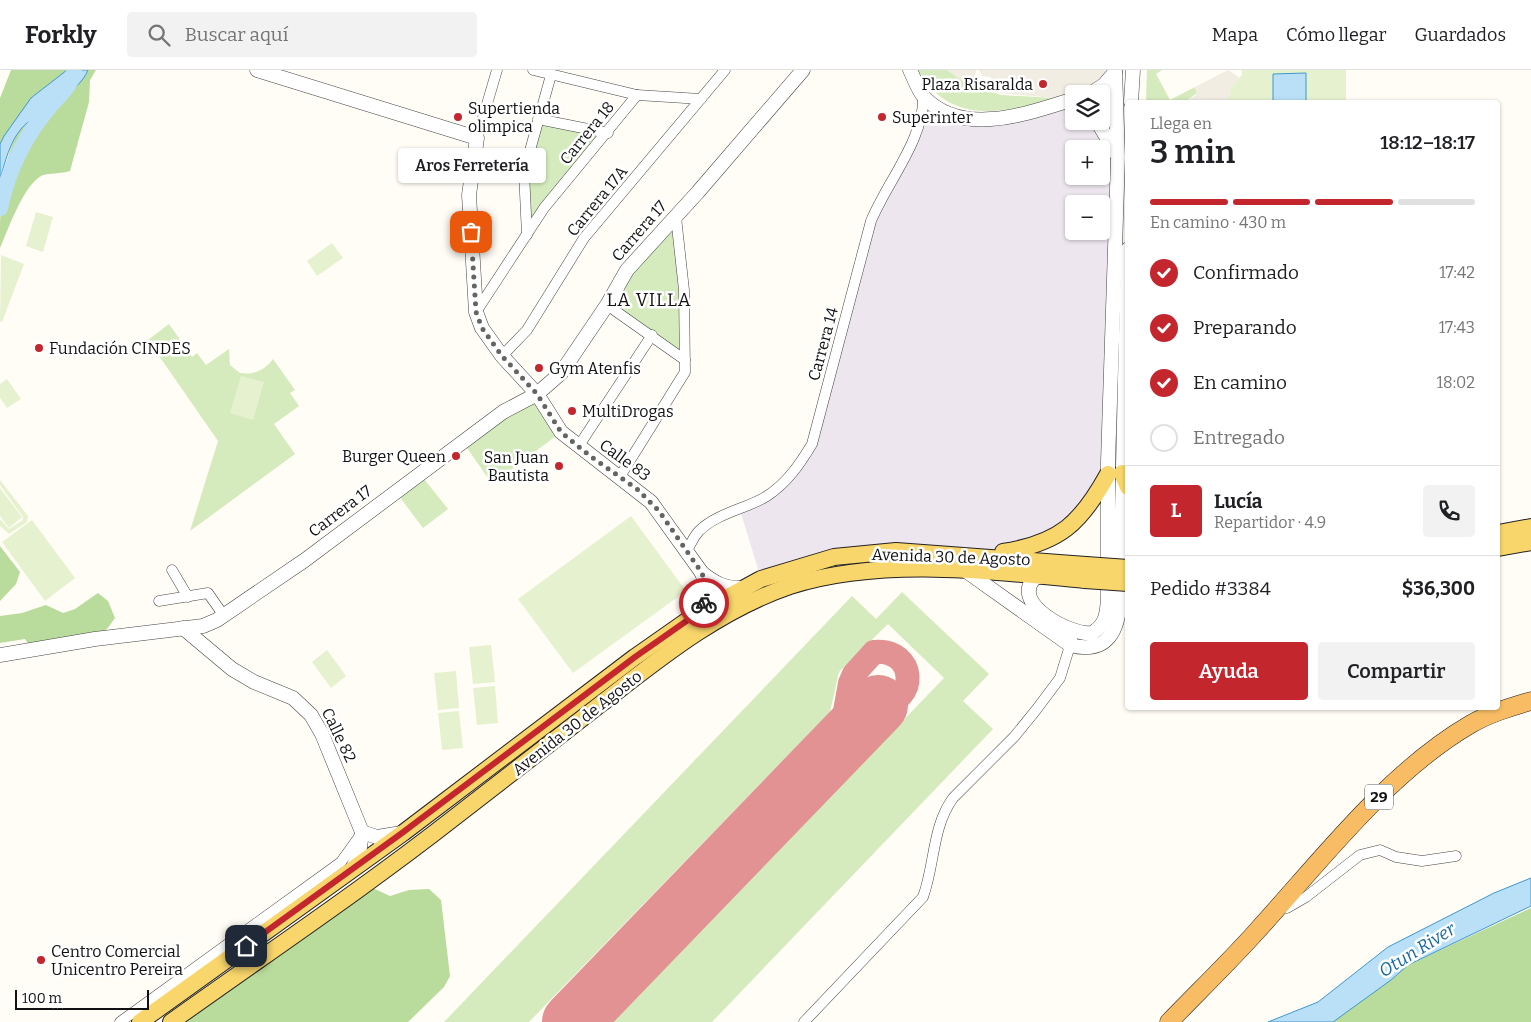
<!DOCTYPE html>
<html lang="es">
<head>
<meta charset="utf-8">
<style>
  :root { --surface:#fff; --page:#f2f2f2; --text:#202124; --muted:#757577; --line:#e0e0e0; --accent:#c4262e }
  body { margin:0; font-family:Bitter,serif; background:var(--page); color:var(--text); height:100vh; display:flex; flex-direction:column; font-size:19px; white-space:nowrap }
  * { box-sizing:border-box; margin:0 }
  p { font-size:16px; color:var(--muted) }
  .icon { flex:none; width:28px; height:28px; fill:none; stroke:currentColor; stroke-width:2; stroke-linecap:round; stroke-linejoin:round }
  .map { position:relative; flex:1; overflow:hidden }
  .sheet { position:absolute; left:1125px; top:30px; width:375px; height:610px; display:flex; flex-direction:column; background:var(--surface); border-radius:5px; box-shadow:0 1px 4px #0004 }
  .sheet>* { flex:none }
  .buttons { position:absolute; left:1065px; top:15px; display:grid; gap:10px }
  .buttons a { display:grid; place-items:center; width:45px; height:45px; border-radius:5px; background:var(--surface); box-shadow:0 1px 4px #0004; font-size:25px }
  .scale { position:absolute; left:15px; bottom:12px; width:134px; box-sizing:border-box; padding-left:5px; border:2px solid #111; border-top:0; font-size:14px; line-height:18px; white-space:nowrap; color:#111; -webkit-text-stroke:4px #fff; paint-order:stroke }
  .pin { position:absolute; display:grid; place-items:center; width:42px; height:42px; color:#fff; margin:-21px; border-radius:10px; box-shadow:0 2px 8px #0006 }
  .courier { position:absolute; display:grid; place-items:center; width:50px; height:50px; margin:-25px; border:4px solid #c4262e; border-radius:50%; background:#fff; color:#222; box-shadow:0 1px 6px #0007 }
  .bubble { position:absolute; height:35px; border-radius:5px; background:var(--surface); box-shadow:0 1px 4px #0004; font-size:16px; font-weight:600; line-height:35px; text-align:center }
  .head em { font-style:normal; font-weight:600 }
  .head div { display:flex; flex-direction:column-reverse }
  .head { display:flex; align-items:center; justify-content:space-between; height:85px; padding:0 25px }
  h1 { font-size:32px; font-weight:600; line-height:38px }
  .bar { display:grid; grid-template-columns:repeat(4,1fr); gap:8px 5px; align-content:center; height:60px; padding:0 25px }
  .bar i { height:6px; border-radius:4px; background:var(--line) }
  .bar .on { background:var(--accent) }
  .bar p { grid-column:span 4 }
  .line { display:flex; align-items:center; gap:12px; padding:0 25px; border-top:1px solid var(--line) }
  .line div { flex:1 }
  .round { display:grid; place-items:center; flex:none; width:52px; height:52px; border-radius:5px; background:var(--page) }
  ol { padding:0 25px; list-style:none }
  li { display:flex; align-items:center; gap:15px; height:55px }
  li p { margin-inline-start:auto }
  li .icon { padding:5px; border-radius:50%; background:var(--accent); color:#fff; stroke-width:4 }
  li:last-child { color:var(--muted) }
  li i { width:28px; height:28px; border:2px solid var(--line); border-radius:50% }
  .primary-button { display:flex; gap:10px; margin-top:auto; padding:10px 25px }
  .primary-button a { flex:1; height:58px; border-radius:5px; background:var(--accent); color:#fff; font-size:20px; font-weight:600; line-height:58px; text-align:center }
  .primary-button a+a { background:var(--page); color:var(--text) }
  header { display:flex; align-items:center; gap:30px; box-sizing:border-box; height:70px; padding:0 25px; background:var(--surface); border-bottom:1px solid var(--line) }
  header strong { font-size:24px }
  nav { display:flex; gap:28px; margin-inline-start:auto; font-size:18px }
  .search { width:350px; height:45px; background:var(--page); display:flex; align-items:center; gap:12px; box-sizing:border-box; padding:0 18px; border-radius:5px; color:var(--muted); font-size:19px }
  .map>svg:first-child { display:block }
  .industrial { fill:#eee6ef; fill-rule:evenodd }
  .green { fill:#d5ebbd }
  .forest { fill:#b9dc9c }
  .pitch { fill:#e6f2cf }
  .plaza { fill:#f1ede2 }
  .water { fill:#b9e0f7; stroke:#3f96cf }
  .lines { fill:none; stroke-linecap:round; stroke-linejoin:round }
  .river { stroke:#b9e0f7; stroke-width:16 }
  .taxiway { stroke:#e29292; stroke-width:24 }
  .runway { stroke:#e29292; stroke-width:60 }
  .minor-casing { stroke:#444; stroke-width:11 }
  .tertiary-casing { stroke:#444; stroke-width:15 }
  .primary-casing { stroke:#222; stroke-width:18 }
  .trunk-casing { stroke:#222; stroke-width:19 }
  .minor { stroke:#fff; stroke-width:10 }
  .tertiary { stroke:#fff; stroke-width:14 }
  .primary { stroke:#f9d66b; stroke-width:16 }
  .trunk { stroke:#f7bc64; stroke-width:18 }
  .primary-bridge-casing { stroke:#222; stroke-width:18; stroke-linecap:butt }
  .primary-bridge { stroke:#f9d66b; stroke-width:16 }
  .done { stroke:#646461; stroke-width:5; stroke-dasharray:0 9 }
  .route { stroke:#c4262e; stroke-width:6 }
  .poi-dot { fill:#c4262e; stroke:#fff; stroke-width:2 }
  .labels { text-anchor:middle; dominant-baseline:central; stroke-width:5; stroke-linejoin:round; paint-order:stroke }
  .shield { fill:#fff; stroke:#585858; stroke-width:1 }
  .shield-label { font-size:15px; font-weight:bold; fill:#111 }
  .poi-label { font-size:16px; fill:#111; stroke:#fff; text-anchor:start }
  .street-label { font-size:16px; fill:#111; stroke:#fff }
  .neighbourhood-label { font-size:18px; letter-spacing:1px; fill:#111; stroke:#fff }
  .water-label { font-size:18px; font-style:italic; fill:#1768a6; stroke:#fff }
</style>
</head>
<body>
<header>
<strong>Forkly</strong>
<div class="search"><svg class="icon" aria-label="search" viewBox="0 0 24 24"><circle cx="10" cy="10" r="6"/><path d="M15 15l6 6"/></svg>Buscar aquí</div>
<nav><a>Mapa</a><a>Cómo llegar</a><a>Guardados</a></nav>
</header>
<div class="map">
<svg width="1531" height="952" viewBox="0 0 1531 952">
  <rect width="100%" height="100%" fill="#fffdf5"/>
  <path class="industrial" d="M924,35l30,11 120,-8v13h23l21,36 -10,317 -26,43 -72,33 -114,1 -135,28 -21,-69 27,-14 45,-52 59,-223 37,-70zM1074,79h27v27h-27zM1074,134h27v27h-27z"/>
  <g class="green">
    <path d="M918,0h29l24,16 30,9 52,3c-50,16 -104,27 -135,-28z"/>
    <path d="M1147,0h15l-6,4 14,26 25,-13 2,6 -12,9 -39,-1z"/>
    <path d="M538,49l70,14 -81,102 -3,-50z"/>
    <path d="M676,147l9,143 -78,-55z"/>
    <path d="M169,254l23,33 5,-4 9,12 23,-16 1,16 10,8c13,2 24,-2 33,-14l22,31 -5,3 9,13 -25,18 21,30 -105,77 28,-90 -70,-101z"/>
    <path d="M537,324l19,42 -64,48 -29,-42z"/>
    <path d="M420,404l28,35 -25,19 -27,-36z"/>
    <path d="M902,522l87,82 -26,27 30,28 -281,293h-99l331,-344 -56,-54 -49,48 -9,40 -301,310h-85l408,-426 24,23z"/>
  </g>
  <g class="forest">
    <path d="M11,0h56l-36,28 -31,46v-46z"/>
    <path d="M88,0h8l-6,10 -1,22 -19,69c-9,3 -21,2 -27,4 -19,8 -35,55 -43,73 0,-38 0,-89 21,-120 9,-10 23,-18 33,-27 13,-10 27,-15 34,-31z"/>
    <path d="M0,476l20,26 -4,12 -16,17z"/>
    <path d="M98,523l10,8 7,17 -8,11 -12,10 -63,12 -7,-12 -25,4v-27l22,-3 24,-8 17,8 12,-4z"/>
    <path d="M364,814l26,12 19,-6 20,-1 12,11 9,76 -6,11 -36,35h-237z"/>
    <path d="M1531,838v114h-198l75,-57z"/>
  </g>
  <g class="pitch">
    <path d="M1242,0h104v32h-119l4,-14 11,-13z"/>
    <path d="M36,142l17,5 -10,35 -17,-6z"/>
    <path d="M332,173l11,15 -26,18 -10,-15z"/>
    <path d="M1,185l23,9 -22,58 -2,-1z"/>
    <path d="M241,306l23,6 -11,38 -23,-7z"/>
    <path d="M7,309l14,20 -14,9 -7,-10v-14z"/>
    <path d="M0,410l28,36 -1,6 -18,12 -9,-8v-7l9,10 14,-9v-3l-23,-32z"/>
    <path d="M0,418l22,29 -13,11 -9,-12z"/>
    <path d="M631,446l55,75 -113,82 -55,-74z"/>
    <path d="M32,450l43,58 -30,23 -43,-59z"/>
    <path d="M491,575l4,37 -22,2 -4,-37z"/>
    <path d="M327,580l19,26 -15,12 -19,-26z"/>
    <path d="M456,601l3,37 -21,2 -4,-37z"/>
    <path d="M495,616l3,37 -21,2 -4,-37z"/>
    <path d="M459,641l4,37 -21,2 -4,-37z"/>
  </g>
  <g class="plaza">
    <path d="M947,0h29l-2,7 6,8 9,2 2,-10 -9,-1 -3,-6h126l1,6 -16,11 -37,11 -63,-6 -19,-6z"/>
    <path d="M1228,0l12,8 -9,10 -4,14h-42l10,-6 2,-3 -2,-6z"/>
  </g>
  <g class="water">
    <path d="M67,0h21c-10,25 -49,38 -67,59 -11,13 -16,33 -21,50v-35l4,-8 27,-38z"/>
    <path d="M1306,3v29h-33v-28z"/>
    <path d="M1531,808v28l-123,59 -17,15 -58,42h-65l50,-20 70,-55 106,-54z"/>
  </g>
  <g class="lines">
    <path class="river" d="M0,138c8,-38 26,-74 51,-103 8,-9 23,-23 23,-35"/>
    <path class="taxiway" d="M839,675l11,-62 4,-9 20,-22c42,-4 46,51 4,53"/>
    <path class="runway" d="M572,952l306,-317"/>
    <g class="minor-casing">
      <g id="minor">
        <path d="M533,0l104,25 64,4"/>
        <path d="M538,49l70,14"/>
        <path d="M477,68l20,-68"/>
        <path d="M527,165l-3,-63 27,-97"/>
        <path d="M607,235l78,55"/>
        <path d="M476,242l68,-104 93,-113"/>
        <path d="M502,286l25,-26 57,-92 141,-168"/>
        <path d="M578,377l74,-112"/>
        <path d="M619,408l66,-106 -1,-82 -8,-73"/>
        <path d="M687,480c4,-6 7,-14 12,-19 18,-18 47,-22 68,-35 20,-13 33,-32 45,-52l59,-223c16,-39 54,-83 52,-125"/>
        <path d="M172,500l16,27"/>
        <path d="M159,531l49,-8 16,23"/>
        <path d="M1287,838l19,-11 54,-42 20,-5 16,7 26,4 34,-5"/>
        <path d="M120,952l221,-160 18,-25"/>
        <path d="M804,952l119,-125c12,-33 9,-70 30,-99l61,-61 22,-27 24,-32 12,-39"/>
      </g>
    </g>
    <g class="tertiary-casing">
      <g id="tertiary">
        <path d="M257,0l220,68 -8,57 7,117 6,16 20,28 35,38 24,38 90,70 51,71c14,11 22,15 40,15"/>
        <path d="M910,0c4,8 8,20 14,27 38,41 105,16 150,2"/>
        <path d="M1090,24l14,-9 11,-13"/>
        <path d="M1131,32l2,-32"/>
        <path d="M1097,51l20,34"/>
        <path d="M966,501l104,74c38,10 49,-15 50,-48l8,-348"/>
        <path d="M1042,506l-7,2c-26,25 36,58 57,55 14,-8 15,-19 16,-35v-136l10,-305 -3,-87"/>
        <path d="M695,545c12,-16 14,-23 7,-42"/>
        <path d="M183,558l49,41 22,13 39,16 18,17 11,19 40,98 -3,23 -7,14"/>
        <path d="M0,585l95,-16 108,-13 14,-6 88,-60 198,-148 34,-18 24,-21 46,-68 20,-35 71,-78 105,-122"/>
        <path d="M362,762l15,5 25,-4"/>
      </g>
    </g>
    <g class="primary-casing">
      <g id="primary">
        <path d="M1122,403l6,14"/>
        <path d="M1498,463l33,-6"/>
        <path d="M1498,478l33,-6"/>
        <path d="M1003,482c57,-9 78,-29 105,-78"/>
        <path d="M140,952l263,-189 232,-176 60,-42 66,-36 73,-22 62,-6 190,14"/>
        <path d="M171,952c95,-68 192,-133 284,-205 49,-38 98,-76 147,-114 58,-45 117,-93 188,-117 91,-29 201,-15 295,-6"/>
      </g>
    </g>
    <g class="trunk-casing">
      <path id="trunk" d="M1169,952c29,-30 59,-59 87,-90 64,-70 132,-160 215,-208 19,-11 40,-17 60,-23"/>
    </g>
    <use href="#minor" class="minor"/>
    <use href="#tertiary" class="tertiary"/>
    <use href="#primary" class="primary"/>
    <use href="#trunk" class="trunk"/>
    <g class="primary-bridge-casing">
      <g id="primary-bridge">
        <path d="M1086,495l42,3"/>
        <path d="M1085,510l43,3"/>
      </g>
    </g>
    <use href="#primary-bridge" class="primary-bridge"/>
  </g>
  <g class="lines">
    <path class="done" d="M471,162l5,80 6,16 20,28 35,38 24,38 29,24 47,33 22,22 43,62 5,17 -3,13"/>
    <path class="route" d="M246,876l156,-113 233,-176 60,-42 9,-12"/>
  </g>
  <g class="poi-dot">
    <circle cx="1043" cy="14" r="5"/>
    <circle cx="458" cy="47" r="5"/>
    <circle cx="882" cy="47" r="5"/>
    <circle cx="39" cy="278" r="5"/>
    <circle cx="539" cy="298" r="5"/>
    <circle cx="572" cy="341" r="5"/>
    <circle cx="456" cy="386" r="5"/>
    <circle cx="559" cy="396" r="5"/>
    <circle cx="41" cy="890" r="5"/>
  </g>
  <g class="labels">
    <rect class="shield" x="1365" y="714.5" width="28" height="25" rx="4"/>
    <g class="shield-label">
      <text x="1379" y="727">29</text>
    </g>
    <g class="poi-label">
      <text x="1033" y="14" text-anchor="end">Plaza Risaralda</text>
      <text x="468" y="38">Supertienda<tspan x="468" dy="18">olimpica</tspan></text>
      <text x="892" y="47">Superinter</text>
      <text x="49" y="278">Fundación CINDES</text>
      <text x="549" y="298">Gym Atenfis</text>
      <text x="582" y="341">MultiDrogas</text>
      <text x="446" y="386" text-anchor="end">Burger Queen</text>
      <text x="549" y="387" text-anchor="end">San Juan<tspan x="549" dy="18">Bautista</tspan></text>
      <text x="51" y="881">Centro Comercial<tspan x="51" dy="18">Unicentro Pereira</tspan></text>
    </g>
    <g class="street-label">
      <text transform="translate(587 63) rotate(-51)">Carrera 18</text>
      <text transform="translate(597 131) rotate(-51)">Carrera 17A</text>
      <text transform="translate(639 161) rotate(-49)">Carrera 17</text>
      <text transform="translate(823 274) rotate(-75)">Carrera 14</text>
      <text transform="translate(625 390) rotate(36)">Calle 83</text>
      <text transform="translate(340 441) rotate(-37)">Carrera 17</text>
      <text transform="translate(951 487) rotate(2)">Avenida 30 de Agosto</text>
      <text transform="translate(577 653) rotate(-38)">Avenida 30 de Agosto</text>
      <text transform="translate(339 665) rotate(64)">Calle 82</text>
    </g>
    <g class="neighbourhood-label">
      <text x="649" y="230">LA VILLA</text>
    </g>
    <g class="water-label">
      <text transform="translate(1417 880) rotate(-32)">Otun River</text>
    </g>
  </g>
</svg>
<div class="buttons">
<a><svg class="icon" aria-label="layers" viewBox="0 0 24 24"><path d="M12 4l9 5-9 5-9-5zM3 14l9 5 9-5"/></svg></a>
<a>+</a>
<a>−</a>
</div>
<div class="scale">100 m</div>
<div class="pin" style="left:471px;top:162px;background:#ea580c"><svg class="icon" aria-label="bag" viewBox="0 0 24 24"><path d="M5 8h14l-1 12H6zM9 8a3 3 0 0 1 6 0"/></svg></div>
<div class="pin" style="left:246px;top:876px;background:#1f2937"><svg class="icon" aria-label="home" viewBox="0 0 24 24"><path d="M3 11l9-7 9 7M6 9v11h12V9"/></svg></div>
<div class="courier" style="left:704px;top:533px"><svg class="icon" aria-label="bike" viewBox="0 0 24 24"><circle cx="6" cy="16" r="4"/><circle cx="18" cy="16" r="4"/><path d="M6 16l4-8h5l3 8M10 8l3 8H6M13 5h3"/></svg></div>
<div class="bubble" style="left:398px;top:78px;width:148px">Aros Ferretería</div>
<section class="sheet">
<div class="head"><div><h1>3 min</h1><p>Llega en</p></div><em>18:12–18:17</em></div>
<div class="bar"><i class="on"></i><i class="on"></i><i class="on"></i><i></i><p>En camino · 430 m</p></div>
<ol>
<li><svg class="icon" aria-label="check" viewBox="0 0 24 24"><path d="M5 12l5 5 9-10"/></svg>Confirmado<p>17:42</p></li>
<li><svg class="icon" aria-label="check" viewBox="0 0 24 24"><path d="M5 12l5 5 9-10"/></svg>Preparando<p>17:43</p></li>
<li><svg class="icon" aria-label="check" viewBox="0 0 24 24"><path d="M5 12l5 5 9-10"/></svg>En camino<p>18:02</p></li>
<li><i></i>Entregado</li>
</ol>
<div class="line" style="height:90px"><b class="round" style="background:var(--accent);color:#fff">L</b><div><b>Lucía</b><p>Repartidor · 4.9</p></div><a class="round"><svg class="icon" aria-label="phone" viewBox="0 0 24 24"><path d="M5 4h4l2 5-3 2q2 4 5 5l2-3 5 2v4C11 20 4 13 5 4z"/></svg></a></div>
<div class="line" style="height:65px"><div>Pedido #3384</div><b>$36,300</b></div>
<div class="primary-button"><a>Ayuda</a><a>Compartir</a></div>
</section>
</div>
</body>
</html>
